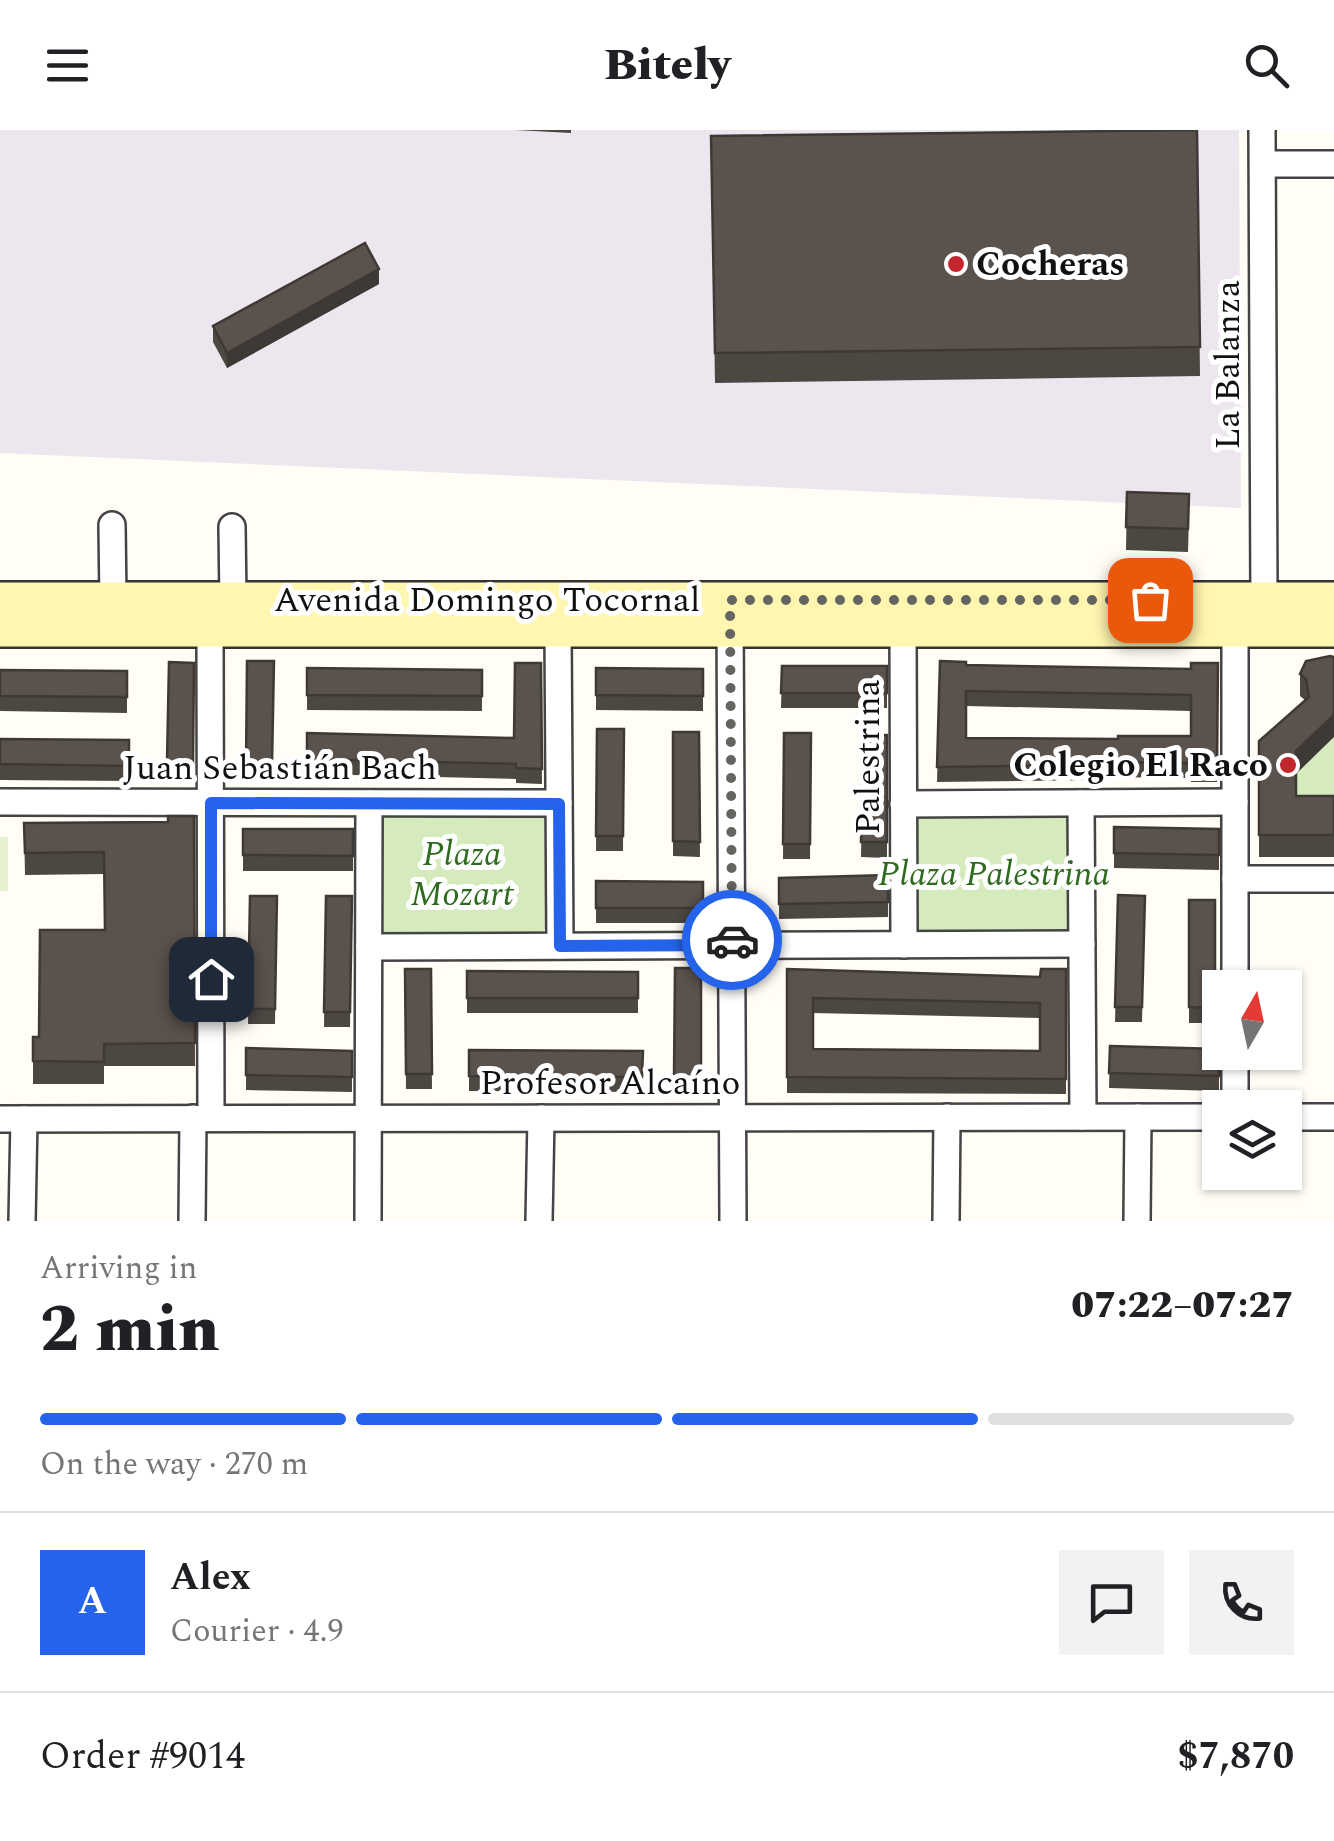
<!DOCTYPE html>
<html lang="en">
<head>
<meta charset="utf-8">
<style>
  :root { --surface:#fff; --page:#f2f2f2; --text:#202124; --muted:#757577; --line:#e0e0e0; --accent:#2563eb }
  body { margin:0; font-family:Spectral,serif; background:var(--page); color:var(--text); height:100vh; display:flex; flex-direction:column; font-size:38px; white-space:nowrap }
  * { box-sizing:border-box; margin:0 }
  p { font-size:32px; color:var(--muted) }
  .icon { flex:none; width:55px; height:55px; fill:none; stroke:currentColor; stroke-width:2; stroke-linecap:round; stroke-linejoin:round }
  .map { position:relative; height:1091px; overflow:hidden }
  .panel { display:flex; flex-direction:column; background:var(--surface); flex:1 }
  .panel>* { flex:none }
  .needle { width:65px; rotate:9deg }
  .buttons { position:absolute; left:1202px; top:840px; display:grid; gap:20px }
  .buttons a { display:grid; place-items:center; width:100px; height:100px; border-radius:0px; background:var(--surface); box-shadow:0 2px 8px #0004; font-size:50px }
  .pin { position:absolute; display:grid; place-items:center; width:85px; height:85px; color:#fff; margin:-42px; border-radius:20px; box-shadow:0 5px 15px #0006 }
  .courier { position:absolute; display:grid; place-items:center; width:100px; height:100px; margin:-50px; border:8px solid #2563eb; border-radius:50%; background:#fff; color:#222; box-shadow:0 2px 12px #0007 }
  .headline em { font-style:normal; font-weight:800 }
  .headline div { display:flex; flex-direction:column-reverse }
  .headline { display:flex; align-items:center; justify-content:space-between; height:170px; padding:0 40px }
  h1 { font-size:65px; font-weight:800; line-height:75px }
  .bar { display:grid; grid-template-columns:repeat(4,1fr); gap:15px 10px; align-content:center; height:120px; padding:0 40px }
  .bar i { height:12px; border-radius:8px; background:var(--line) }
  .bar .active { background:var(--accent) }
  .bar p { grid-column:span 4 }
  .line { display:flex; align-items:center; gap:25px; padding:0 40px; border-top:2px solid var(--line) }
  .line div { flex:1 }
  .round { display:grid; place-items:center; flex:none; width:105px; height:105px; border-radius:0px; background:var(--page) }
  header { display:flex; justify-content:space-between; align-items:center; height:130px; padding:0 40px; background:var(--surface); font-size:45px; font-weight:800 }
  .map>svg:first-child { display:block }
  .industrial { fill:#eee6ef }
  .green { fill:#d5ebbd }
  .pitch { fill:#e6f2cf }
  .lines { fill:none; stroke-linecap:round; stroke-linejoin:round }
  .minor-casing { stroke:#444; stroke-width:30 }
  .secondary-casing { stroke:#333; stroke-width:40 }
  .minor { stroke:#fff; stroke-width:25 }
  .secondary { stroke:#fff6b0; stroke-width:35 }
  .wall { fill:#4d4742; fill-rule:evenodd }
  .shaded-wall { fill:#3f3936 }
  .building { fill:#5a524d; stroke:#3f3936; stroke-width:2.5; fill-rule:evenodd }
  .done { stroke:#646461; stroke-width:10; stroke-dasharray:0 18 }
  .route { stroke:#2563eb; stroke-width:12 }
  .poi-dot { fill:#c4262e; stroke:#fff; stroke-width:4 }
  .labels { text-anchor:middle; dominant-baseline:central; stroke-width:10; stroke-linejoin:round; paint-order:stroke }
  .poi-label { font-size:35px; font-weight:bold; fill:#111; stroke:#fff; text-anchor:start }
  .street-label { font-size:35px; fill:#111; stroke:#fff }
  .park-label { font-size:35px; font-style:italic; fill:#2f6b1f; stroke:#fff }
</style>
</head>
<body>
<header><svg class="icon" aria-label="menu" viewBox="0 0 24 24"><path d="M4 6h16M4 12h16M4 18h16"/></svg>Bitely<svg class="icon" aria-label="search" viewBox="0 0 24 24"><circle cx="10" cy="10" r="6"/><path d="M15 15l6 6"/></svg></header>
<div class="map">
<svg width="1334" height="1091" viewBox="0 0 1334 1091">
  <rect width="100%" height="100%" fill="#fffdf5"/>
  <path class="industrial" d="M0,0h1239l2,378 -1241,-55z"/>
  <g class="green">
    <path d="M1334,607v81h-38v-44z"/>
    <path d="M1069,680l7,122 -157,7 -7,-10v-116z"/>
    <path d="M385,682l153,1 11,5 -2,106 -6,12h-155l-10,-8 -1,-107z"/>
  </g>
  <rect class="pitch" x="0" y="707" width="8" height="54"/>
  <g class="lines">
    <g class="minor-casing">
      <g id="minor">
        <path d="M1262,0l2,470"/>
        <path d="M1263,34h71"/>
        <path d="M112,395l1,75"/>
        <path d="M232,397l1,73"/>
        <path d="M730,486l3,605"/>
        <path d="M210,499l1,489"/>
        <path d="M558,499l2,317"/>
        <path d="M903,499l1,316"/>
        <path d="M1235,499v359"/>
        <path d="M0,672l559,1"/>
        <path d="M1081,673l2,314"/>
        <path d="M903,674l332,-2"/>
        <path d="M1235,749h99"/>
        <path d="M369,817l713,-3"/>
        <path d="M1235,922v56"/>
        <path d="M1285,987h49"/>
        <path d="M0,989l1220,-2"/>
        <path d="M22,1091l2,-102"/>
        <path d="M192,1091l1,-103"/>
        <path d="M368,1091l1,-418"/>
        <path d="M539,1091l2,-103"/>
        <path d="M946,1091l1,-104"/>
        <path d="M1137,1091l1,-104"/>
      </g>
    </g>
    <g class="secondary-casing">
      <g id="secondary">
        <path d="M0,470h1334"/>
        <path d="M0,499h1334"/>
      </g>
    </g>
    <use href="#minor" class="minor"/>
    <use href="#secondary" class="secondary"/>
  </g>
  <g class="wall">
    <path d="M515,0h56v3z"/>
    <path d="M1197,0l3,246 -485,7 -4,-247z"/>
    <path d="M379,154l-152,84 -14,-26v-16z"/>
    <path d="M1127,362l62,24 -1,36 -62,-2z"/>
    <path d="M1334,527l-38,117v22h38v61h-75v-116l46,-41 -5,-4v-22z"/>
    <path d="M247,531h27l-2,119 -26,-1z"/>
    <path d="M940,531l26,4 225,4 27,-6 -1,119h-26v-4l-89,-1v3l-165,2zM966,576l225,5v25l-73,3 -152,-1z"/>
    <path d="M169,532l25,1 -1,115h-26z"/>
    <path d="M541,533l1,121 -26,-1v-4l-209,-5v-41l207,5z"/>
    <path d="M782,536h105v42h-106z"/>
    <path d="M307,538l175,2v41l-175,-1z"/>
    <path d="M596,538l107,1v42l-107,-1z"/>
    <path d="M0,540l127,1v42l-127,-2z"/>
    <path d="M597,599h27l-1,122h-27z"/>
    <path d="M673,602h26l1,125 -27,-1z"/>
    <path d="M784,603h27l-1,126h-27z"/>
    <path d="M863,605h24v123l-26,-1z"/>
    <path d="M0,609l129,1v41l-129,-1z"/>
    <path d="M194,686l1,250h-91v18h-71v-47h6l66,-107 -1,-56 -79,1 -1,-52 144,-1z"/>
    <path d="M1114,697l105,2v41l-105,-2z"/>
    <rect x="243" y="699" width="110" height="42"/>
    <path d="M888,745v42l-109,2v-41z"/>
    <path d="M596,751l107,1v41h-107z"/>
    <path d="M1118,765l27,1 -3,126h-27z"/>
    <path d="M250,766h27l-2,128h-27z"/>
    <path d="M326,766h26l-2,131h-26z"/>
    <rect x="1189" y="770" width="26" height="123"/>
    <path d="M675,838h26v125l-27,-1z"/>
    <path d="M405,839h26l1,120h-26z"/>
    <path d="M787,839l253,8 26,-8v125l-279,-1zM813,883l227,5v33l-227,-2z"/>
    <path d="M467,841l171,1v41h-171z"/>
    <path d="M1110,916l109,3v42l-110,-3z"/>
    <path d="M246,918l106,3v41l-106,-2z"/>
    <path d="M469,920l174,1 -1,41 -173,-1z"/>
  </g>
  <g class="shaded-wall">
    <path d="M379,139v15l-152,84v-15z"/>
    <path d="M1334,585v22l-38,37v-23z"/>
  </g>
  <g class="building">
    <path d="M1197,0l3,217 -485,6 -4,-217z"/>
    <path d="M365,113l14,26 -152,84 -14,-27z"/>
    <path d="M1127,362l62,2 -1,35 -62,-2z"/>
    <path d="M1330,526l4,1v58l-38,36v45h38v39h-75v-94l50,-44 -3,-18 -6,-5 6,-13z"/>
    <path d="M247,531h27l-2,104 -26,-1z"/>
    <path d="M940,531l26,1v3l225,4v-6h27l-1,104 -26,-1v-3l-89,-1v3l-165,2zM966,561l225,4v41h-73v3l-152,-1z"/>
    <path d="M169,532l25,1 -1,100 -26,-1z"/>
    <path d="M515,533h26l1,106 -26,-1v-4l-209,-5v-26l207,5z"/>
    <path d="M782,536h105v27h-106z"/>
    <path d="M307,538l175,2v26l-175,-1z"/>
    <path d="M596,538l107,1v27l-107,-1z"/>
    <path d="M0,540l127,1v26l-127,-1z"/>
    <path d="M597,599h27l-1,107h-27z"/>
    <path d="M673,602h26l1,110 -27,-1z"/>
    <path d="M784,603h27l-1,111h-27z"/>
    <path d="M863,605h24v107h-26z"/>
    <path d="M0,609l129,1v26l-129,-2z"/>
    <path d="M168,686h26l1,227 -91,1v18l-71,-1v-24h6l1,-107h65l-1,-78 -79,1 -1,-30 144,-1z"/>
    <path d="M1114,697l105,2v26l-105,-2z"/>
    <path d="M243,699h110v27l-110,-1z"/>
    <path d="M888,745v27l-109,2v-26z"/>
    <path d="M596,751l107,1v26h-107z"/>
    <path d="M1118,765l27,1 -3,111h-27z"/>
    <path d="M250,766h27l-2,113h-27z"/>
    <path d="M326,766h26l-2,116h-26z"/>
    <path d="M1189,770h26v108l-26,-1z"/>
    <path d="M675,838h26v110l-27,-1z"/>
    <path d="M405,839h26l1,105h-26z"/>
    <path d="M787,839l253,8 1,-8h25v110l-279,-2zM813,868l227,5v48l-227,-2z"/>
    <path d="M467,841l171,1v26h-171z"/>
    <path d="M1110,916l109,3v27l-110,-3z"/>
    <path d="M246,918l106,3v26l-106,-2z"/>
    <path d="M469,920l174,1 -1,26 -173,-1z"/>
  </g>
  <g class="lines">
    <path class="done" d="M732,810l-2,-340h420"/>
    <path class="route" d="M211,849v-176l348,1 1,142 172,-1v-5"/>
  </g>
  <g class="poi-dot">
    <circle cx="956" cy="134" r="10"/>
    <circle cx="1288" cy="635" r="10"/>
  </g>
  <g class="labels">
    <g class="poi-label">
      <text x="976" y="134">Cocheras</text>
      <text x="1268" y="635" text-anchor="end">Colegio El Raco</text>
    </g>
    <g class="street-label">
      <text transform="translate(1228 235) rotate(-90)">La Balanza</text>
      <text x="487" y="470">Avenida Domingo Tocornal</text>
      <text transform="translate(868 627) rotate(-90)">Palestrina</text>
      <text x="280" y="638">Juan Sebastián Bach</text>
      <text x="610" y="953">Profesor Alcaíno</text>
    </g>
    <g class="park-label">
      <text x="462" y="724">Plaza<tspan x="462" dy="40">Mozart</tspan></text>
      <text x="994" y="744">Plaza Palestrina</text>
    </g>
  </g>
</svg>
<div class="buttons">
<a><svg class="needle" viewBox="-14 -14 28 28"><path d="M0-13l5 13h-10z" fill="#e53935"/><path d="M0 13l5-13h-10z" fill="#757577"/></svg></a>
<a><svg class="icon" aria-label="layers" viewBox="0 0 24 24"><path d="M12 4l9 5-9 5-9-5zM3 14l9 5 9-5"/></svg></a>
</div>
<div class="pin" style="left:1150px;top:470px;background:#ea580c"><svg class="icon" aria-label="bag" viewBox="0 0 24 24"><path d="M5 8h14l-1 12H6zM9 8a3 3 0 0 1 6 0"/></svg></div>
<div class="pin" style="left:211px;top:849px;background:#1f2937"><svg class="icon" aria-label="home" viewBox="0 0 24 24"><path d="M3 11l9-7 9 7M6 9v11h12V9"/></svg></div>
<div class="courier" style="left:732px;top:810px"><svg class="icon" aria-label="car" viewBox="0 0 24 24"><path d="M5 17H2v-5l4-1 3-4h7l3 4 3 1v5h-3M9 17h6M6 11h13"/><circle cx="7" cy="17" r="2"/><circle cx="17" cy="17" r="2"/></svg></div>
</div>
<section class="panel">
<div class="headline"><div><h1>2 min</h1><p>Arriving in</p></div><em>07:22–07:27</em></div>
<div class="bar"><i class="active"></i><i class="active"></i><i class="active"></i><i></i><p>On the way · 270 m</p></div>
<div class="line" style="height:180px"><b class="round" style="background:var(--accent);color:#fff">A</b><div><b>Alex</b><p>Courier · 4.9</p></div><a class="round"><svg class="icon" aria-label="chat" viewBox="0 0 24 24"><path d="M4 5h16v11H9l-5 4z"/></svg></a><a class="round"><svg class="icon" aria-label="phone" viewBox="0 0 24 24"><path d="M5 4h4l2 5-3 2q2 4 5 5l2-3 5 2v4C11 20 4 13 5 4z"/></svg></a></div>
<div class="line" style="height:130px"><div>Order #9014</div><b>$7,870</b></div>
</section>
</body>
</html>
